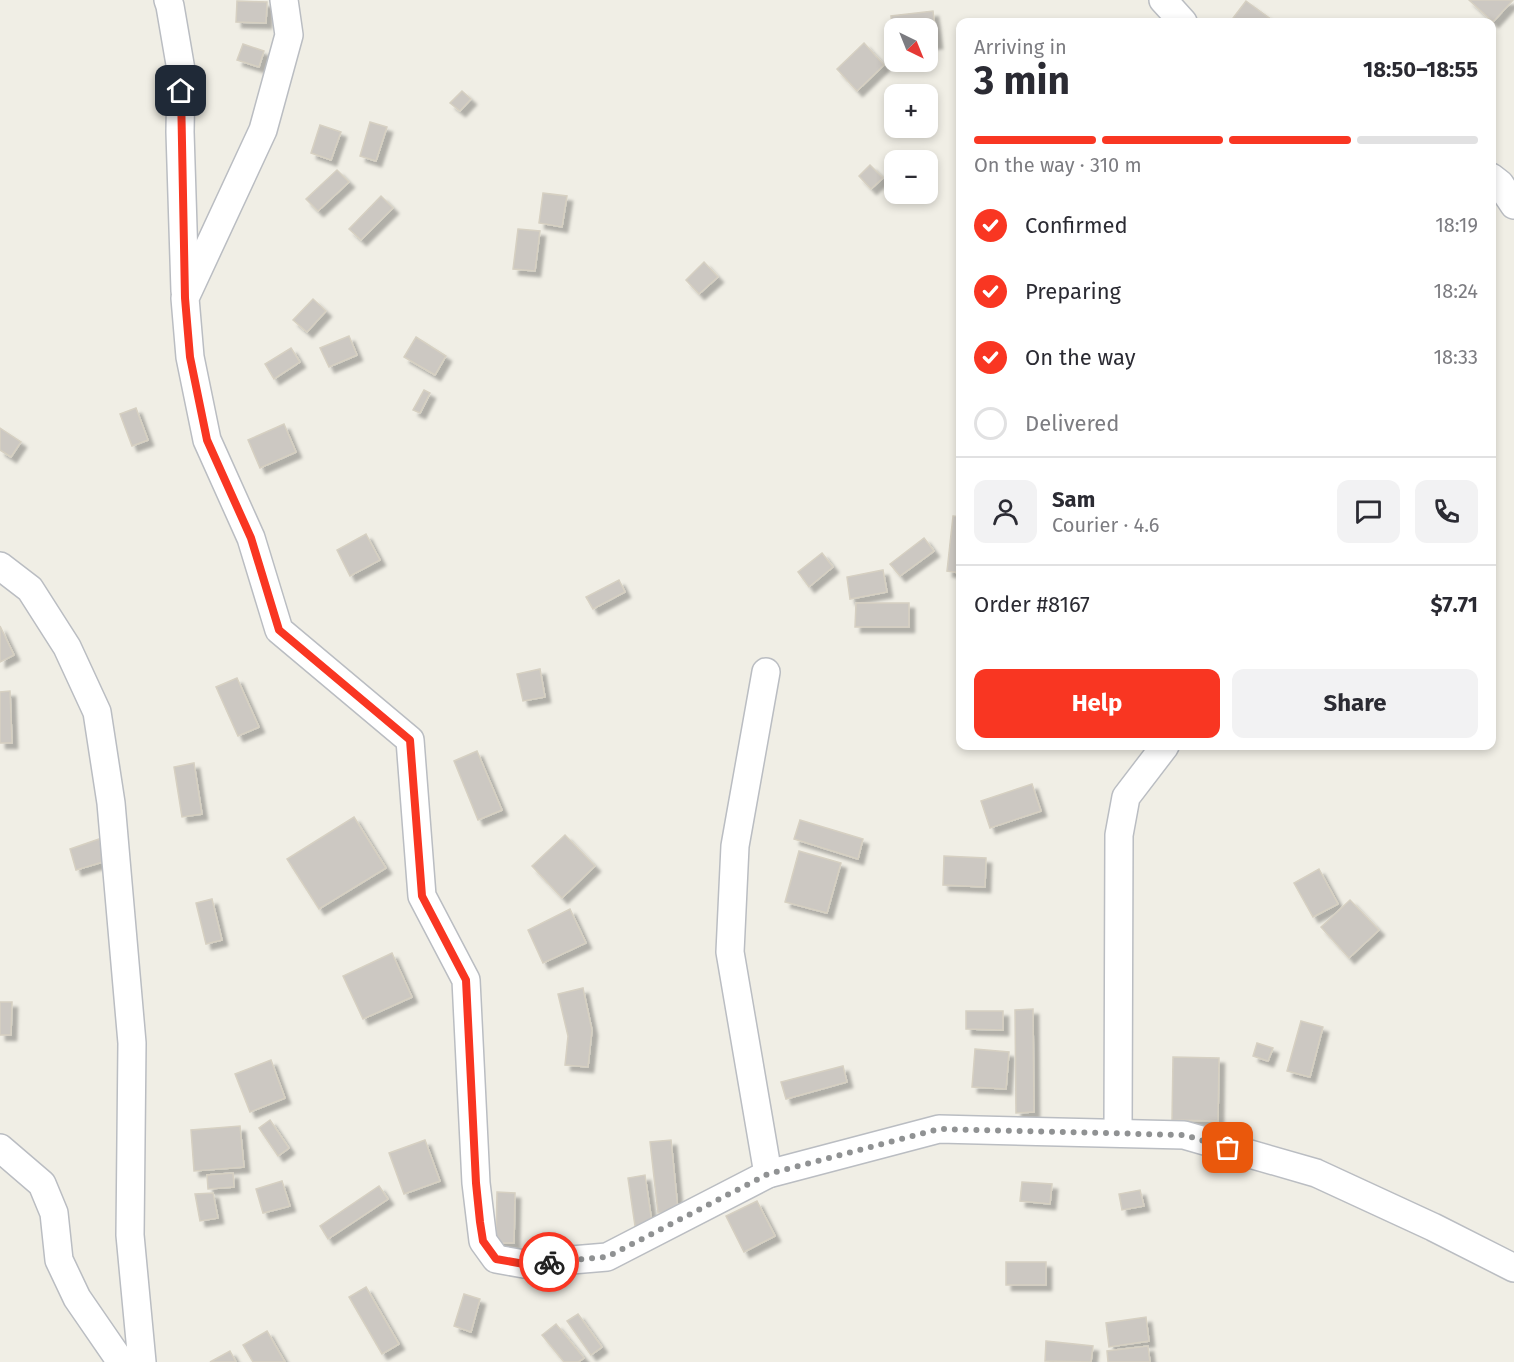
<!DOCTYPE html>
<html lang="en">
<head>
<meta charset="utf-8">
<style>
  :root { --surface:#fff; --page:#f2f2f3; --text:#2b2b33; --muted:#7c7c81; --line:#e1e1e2; --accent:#f93622 }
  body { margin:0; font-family:"Fira Sans",sans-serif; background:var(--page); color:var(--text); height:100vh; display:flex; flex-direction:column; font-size:22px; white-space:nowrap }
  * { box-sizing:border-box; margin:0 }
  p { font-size:20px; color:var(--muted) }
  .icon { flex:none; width:33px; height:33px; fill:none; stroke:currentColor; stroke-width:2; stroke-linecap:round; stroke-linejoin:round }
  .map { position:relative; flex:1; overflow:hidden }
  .side { position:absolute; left:956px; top:18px; width:540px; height:732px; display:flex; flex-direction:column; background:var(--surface); border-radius:12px; box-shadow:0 3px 9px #0003 }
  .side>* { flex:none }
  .needle { width:39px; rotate:137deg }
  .buttons { position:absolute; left:884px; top:18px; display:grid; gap:12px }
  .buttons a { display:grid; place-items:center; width:54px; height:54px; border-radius:12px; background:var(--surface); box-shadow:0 3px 9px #0003; font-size:30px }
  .pin { position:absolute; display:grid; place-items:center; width:51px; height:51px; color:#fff; margin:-26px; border-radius:12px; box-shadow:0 3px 9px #0006 }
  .courier { position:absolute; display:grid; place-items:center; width:60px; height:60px; margin:-30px; border:4px solid #f93622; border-radius:50%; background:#fff; color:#222; box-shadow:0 2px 8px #0007 }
  .summary em { font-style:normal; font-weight:700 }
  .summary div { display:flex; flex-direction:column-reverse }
  .summary { display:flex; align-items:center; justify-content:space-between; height:102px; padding:0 18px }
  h1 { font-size:39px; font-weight:700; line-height:45px }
  .bar { display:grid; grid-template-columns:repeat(4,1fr); gap:9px 6px; align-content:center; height:72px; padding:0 18px }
  .bar i { height:8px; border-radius:4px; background:var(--line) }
  .bar .on { background:var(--accent) }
  .bar p { grid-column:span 4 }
  .line { display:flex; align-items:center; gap:15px; padding:0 18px; border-top:2px solid var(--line) }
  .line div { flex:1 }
  .round { display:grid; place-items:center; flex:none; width:63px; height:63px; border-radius:12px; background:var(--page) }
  ol { padding:0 18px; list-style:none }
  li { display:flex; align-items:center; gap:18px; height:66px }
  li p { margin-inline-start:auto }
  li .icon { padding:6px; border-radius:50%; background:var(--accent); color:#fff; stroke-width:4 }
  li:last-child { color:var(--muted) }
  li i { width:33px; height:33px; border:3px solid var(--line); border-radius:50% }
  .action { display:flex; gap:12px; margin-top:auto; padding:12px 18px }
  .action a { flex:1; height:69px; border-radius:12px; background:var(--accent); color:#fff; font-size:24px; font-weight:700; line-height:69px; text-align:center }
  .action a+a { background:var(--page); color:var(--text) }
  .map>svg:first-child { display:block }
  .building { fill:#ccc8c2; stroke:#d6d0c2; stroke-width:1.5; filter:url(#shadow) }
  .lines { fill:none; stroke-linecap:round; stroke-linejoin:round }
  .street-casing { stroke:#babdc2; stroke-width:30 }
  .street { stroke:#fff; stroke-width:27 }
  .done { stroke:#909293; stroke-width:6; stroke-dasharray:0 10.8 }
  .route { stroke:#f93622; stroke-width:8 }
</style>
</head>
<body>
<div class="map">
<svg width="1514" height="1362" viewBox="0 0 1514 1362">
  <defs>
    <filter id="shadow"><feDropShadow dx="5.5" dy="5.5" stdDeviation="1.5" flood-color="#0004"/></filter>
  </defs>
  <rect width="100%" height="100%" fill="#f0eee5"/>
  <g class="building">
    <path d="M1469,0h44l-20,22z"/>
    <path d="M237,1l30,1 -1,21 -30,-1z"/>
    <path d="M1246,1l29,21h-45z"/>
    <path d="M933,11l4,32 -10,1v-16h-33v16l-3,-28z"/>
    <path d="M864,43l20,22 -27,26 -20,-22z"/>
    <path d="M243,44l21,7 -5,16 -22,-7z"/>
    <path d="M462,91l9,8 -11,12 -10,-8z"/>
    <path d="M370,122l17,5 -11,34 -16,-5z"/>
    <path d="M320,125l21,7 -10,28 -20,-7z"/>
    <path d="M870,165l13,13 -12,11 -12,-13z"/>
    <path d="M337,170l12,12 -31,29 -12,-12z"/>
    <path d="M543,193l24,3 -5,31 -23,-4z"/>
    <path d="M381,196l12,12 -32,32 -12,-11z"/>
    <path d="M518,229l22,2 -5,40 -22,-2z"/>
    <path d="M704,262l14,15 -19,17 -13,-14z"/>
    <path d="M313,299l13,12 -19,21 -14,-12z"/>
    <path d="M349,336l8,19 -28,12 -9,-19z"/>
    <path d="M416,337l30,19 -11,19 -31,-18z"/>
    <path d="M291,348l9,14 -26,17 -9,-15z"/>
    <path d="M424,390l6,3 -10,20 -7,-3z"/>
    <path d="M136,408l12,32 -16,6 -12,-32z"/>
    <path d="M284,424l12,28 -36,16 -12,-28z"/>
    <path d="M0,428l21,14 -10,15 -11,-7z"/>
    <path d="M953,516l7,1v56l-13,-2z"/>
    <path d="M366,534l14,26 -30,16 -13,-26z"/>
    <path d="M924,538l10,13 -34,25 -10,-12z"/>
    <path d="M822,553l11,14 -24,20 -11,-15z"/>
    <path d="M883,570l4,22 -37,7 -3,-22z"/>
    <path d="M619,580l6,12 -32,17 -7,-12z"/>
    <path d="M856,603h53v24h-54z"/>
    <path d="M0,626l14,29 -14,7z"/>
    <path d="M540,669l5,28 -22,4 -6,-27z"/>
    <path d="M237,678l22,49 -21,9 -22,-49z"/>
    <path d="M10,691l2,52h-12v-51z"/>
    <path d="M477,751l25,59 -24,10 -24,-59z"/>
    <path d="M194,763l8,51 -20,3 -8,-50z"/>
    <path d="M1032,784l9,27 -51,17 -9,-27z"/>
    <path d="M354,817l32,51 -67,41 -32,-50z"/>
    <path d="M800,820l63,19 -5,20 -64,-20z"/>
    <path d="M565,835l30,31 -33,32 -30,-32z"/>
    <path d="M99,839l7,22 -30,9 -6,-21z"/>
    <path d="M799,851l42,12 -14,50 -42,-11z"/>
    <path d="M944,856l42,2 -1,29 -42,-2z"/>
    <path d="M1319,869l19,35 -25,13 -19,-34z"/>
    <path d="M212,899l10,41 -16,4 -10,-41z"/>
    <path d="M1350,900l29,30 -30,28 -28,-31z"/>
    <path d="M570,909l16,34 -43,20 -15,-33z"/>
    <path d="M392,953l20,44 -49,22 -20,-43z"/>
    <path d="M583,988l9,42 -4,37 -23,-2 3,-29 -10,-42z"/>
    <path d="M0,1002h12l-1,33h-11z"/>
    <path d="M1033,1009l1,103 -18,1 -1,-103z"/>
    <path d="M966,1011h37v19l-37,-1z"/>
    <path d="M1301,1021l22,6 -13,50 -23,-6z"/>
    <path d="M1257,1043l16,5 -5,13 -15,-5z"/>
    <path d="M975,1049l34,3 -3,37 -34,-2z"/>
    <path d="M1173,1057l46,1 -1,63 -46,-1z"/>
    <path d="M271,1060l14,38 -35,14 -15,-38z"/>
    <path d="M843,1066l4,16 -61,17 -5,-17z"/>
    <path d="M270,1120l19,28 -11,8 -19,-28z"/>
    <path d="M240,1126l4,41 -50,4 -3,-41z"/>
    <path d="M425,1140l15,41 -36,13 -15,-41z"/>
    <path d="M671,1140l7,70 -20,3 -8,-71z"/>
    <path d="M233,1173l1,14 -26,2 -1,-14z"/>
    <path d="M645,1175l7,48 -17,3 -7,-48z"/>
    <path d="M282,1181l8,25 -27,7 -7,-24z"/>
    <path d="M1022,1182l30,2 -2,20 -30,-3z"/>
    <path d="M379,1186l9,13 -60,40 -8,-13z"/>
    <path d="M1140,1190l4,16 -22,4 -3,-16z"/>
    <path d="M497,1192l18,1 -1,50h-18z"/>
    <path d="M213,1193l5,25 -18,3 -5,-27z"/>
    <path d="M757,1201l18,35 -31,16 -18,-36z"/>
    <rect x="1006" y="1262" width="40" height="23"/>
    <path d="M366,1287l33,57 -17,10 -33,-57z"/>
    <path d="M464,1294l16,5 -9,33 -17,-6z"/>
    <path d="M578,1314l24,33 -11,8 -24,-34z"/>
    <path d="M1146,1317l3,24 -40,6 -3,-24z"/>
    <path d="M556,1324l28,34 -6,4h-14l-22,-27z"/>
    <path d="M267,1331l18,31h-32l-10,-17z"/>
    <path d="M1046,1341l47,5 -2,16 -46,-1z"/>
    <path d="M1148,1346l2,16h-42l-1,-11z"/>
    <path d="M230,1351l6,11h-26z"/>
  </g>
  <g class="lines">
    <g class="street-casing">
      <g id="street">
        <path d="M168,0l2,6 11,64 -1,62 5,159"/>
        <path d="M284,0l5,35 -26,95 -78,168 5,59 17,83 44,98 28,92 131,110 12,156 44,84 10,203 7,58 13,18 28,5 83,-7 161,-83 171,-45 245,6 132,38 117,54 81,41"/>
        <path d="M1163,0l20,22"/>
        <path d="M1491,177l9,7 14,21"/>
        <path d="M0,566l30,23 37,58 30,65 14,91 21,240 -2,192 12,127"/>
        <path d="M766,672l-31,174 -5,106 38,222"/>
        <path d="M1118,1132l1,-297 7,-38 39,-51"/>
        <path d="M0,1148l42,36 12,29 5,47 18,38 44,64"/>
      </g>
    </g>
    <use href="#street" class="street"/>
  </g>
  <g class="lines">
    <path class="done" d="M549,1262l58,-5 161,-83 171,-45 245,6 44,13"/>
    <path class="route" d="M181,91l4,207 5,59 17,83 44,98 28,92 131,110 12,156 44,84 10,203 4,39 3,19 13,18 28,5 25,-2"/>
  </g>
</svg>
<div class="buttons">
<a><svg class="needle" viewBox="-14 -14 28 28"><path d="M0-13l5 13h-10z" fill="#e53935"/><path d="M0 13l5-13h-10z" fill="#7c7c81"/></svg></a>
<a>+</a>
<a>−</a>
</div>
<div class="pin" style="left:1228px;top:1148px;background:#ea580c"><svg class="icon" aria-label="bag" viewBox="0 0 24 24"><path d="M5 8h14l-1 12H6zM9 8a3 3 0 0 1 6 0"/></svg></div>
<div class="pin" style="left:181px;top:91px;background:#1f2937"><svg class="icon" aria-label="home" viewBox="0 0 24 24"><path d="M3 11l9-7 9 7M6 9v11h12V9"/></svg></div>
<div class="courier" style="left:549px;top:1262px"><svg class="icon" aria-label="bike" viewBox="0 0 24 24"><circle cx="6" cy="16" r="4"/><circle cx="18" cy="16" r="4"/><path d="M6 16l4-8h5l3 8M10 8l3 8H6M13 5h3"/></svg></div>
<section class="side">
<div class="summary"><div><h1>3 min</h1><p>Arriving in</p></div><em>18:50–18:55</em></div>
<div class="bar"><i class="on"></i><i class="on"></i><i class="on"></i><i></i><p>On the way · 310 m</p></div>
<ol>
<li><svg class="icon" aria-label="check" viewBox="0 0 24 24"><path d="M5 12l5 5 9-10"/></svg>Confirmed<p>18:19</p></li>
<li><svg class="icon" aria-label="check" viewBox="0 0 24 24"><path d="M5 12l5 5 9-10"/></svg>Preparing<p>18:24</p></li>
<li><svg class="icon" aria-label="check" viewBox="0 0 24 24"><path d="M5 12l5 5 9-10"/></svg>On the way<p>18:33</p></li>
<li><i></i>Delivered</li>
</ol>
<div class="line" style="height:108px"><a class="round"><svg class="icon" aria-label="person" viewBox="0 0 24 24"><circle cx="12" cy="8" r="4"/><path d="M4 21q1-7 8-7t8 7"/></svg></a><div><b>Sam</b><p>Courier · 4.6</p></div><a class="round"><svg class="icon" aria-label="chat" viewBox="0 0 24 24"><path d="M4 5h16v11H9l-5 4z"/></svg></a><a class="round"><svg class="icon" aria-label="phone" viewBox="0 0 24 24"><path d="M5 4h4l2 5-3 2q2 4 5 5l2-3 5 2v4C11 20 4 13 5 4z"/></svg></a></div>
<div class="line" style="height:78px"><div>Order #8167</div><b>$7.71</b></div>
<div class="action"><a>Help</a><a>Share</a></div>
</section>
</div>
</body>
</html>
